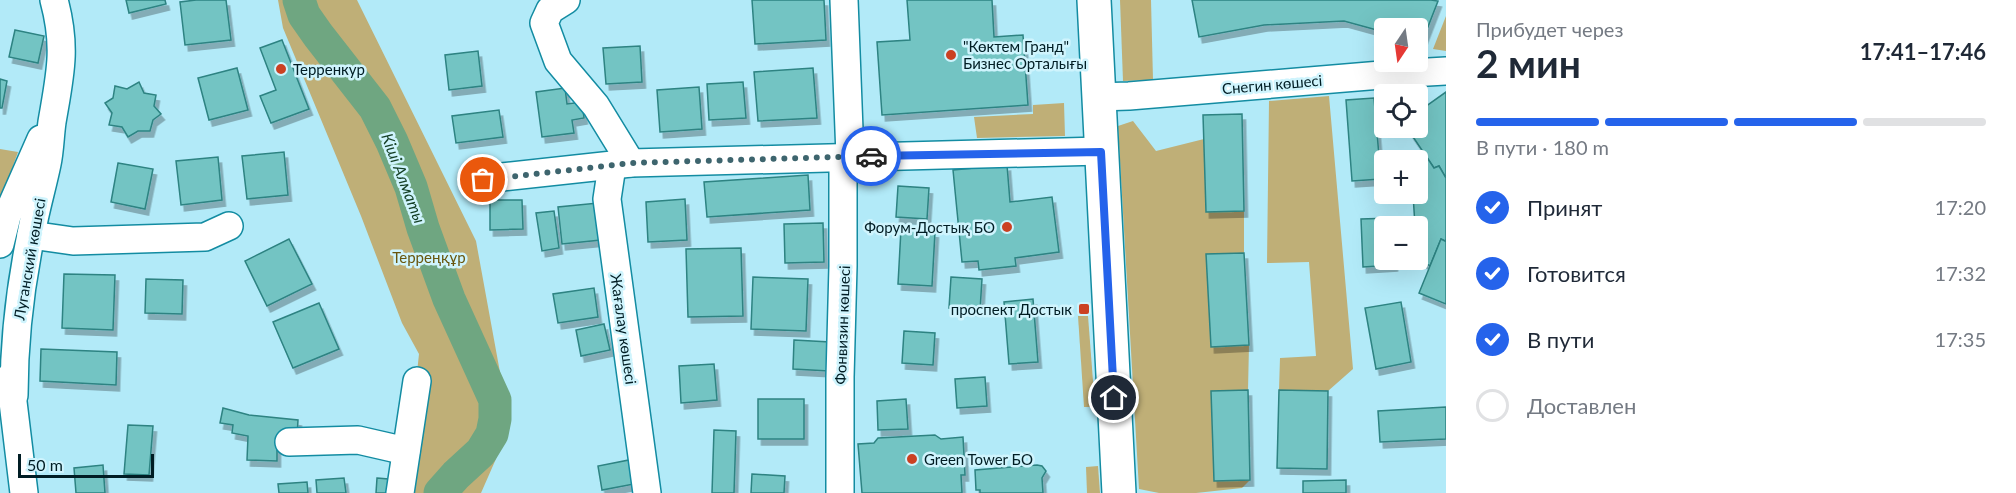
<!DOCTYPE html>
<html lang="ru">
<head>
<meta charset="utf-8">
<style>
  :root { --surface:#fff; --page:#f6f6f7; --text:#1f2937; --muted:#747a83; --line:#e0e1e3; --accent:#2563eb }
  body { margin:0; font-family:Lato,sans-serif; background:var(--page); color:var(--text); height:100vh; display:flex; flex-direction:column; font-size:22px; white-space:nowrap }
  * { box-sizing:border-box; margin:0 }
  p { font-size:20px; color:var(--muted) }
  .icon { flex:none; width:33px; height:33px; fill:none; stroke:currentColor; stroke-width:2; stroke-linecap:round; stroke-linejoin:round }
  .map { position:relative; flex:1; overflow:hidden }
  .sheet { display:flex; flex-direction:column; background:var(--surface); width:570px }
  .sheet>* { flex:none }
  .needle { width:39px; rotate:193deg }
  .buttons { position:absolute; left:1374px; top:18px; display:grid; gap:12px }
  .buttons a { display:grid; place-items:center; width:54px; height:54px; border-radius:6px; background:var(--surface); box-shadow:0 6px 24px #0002; font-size:30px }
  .scale { position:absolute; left:18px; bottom:15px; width:136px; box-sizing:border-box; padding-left:6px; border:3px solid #001d24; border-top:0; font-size:16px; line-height:21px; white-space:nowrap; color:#001d24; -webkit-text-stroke:4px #cff4fd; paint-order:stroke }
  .pin { position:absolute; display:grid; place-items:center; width:51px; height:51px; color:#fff; margin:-26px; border:3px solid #fff; border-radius:50%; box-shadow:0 2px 6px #0007 }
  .courier { position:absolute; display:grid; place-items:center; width:60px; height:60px; margin:-30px; border:4px solid #2563eb; border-radius:50%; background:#fff; color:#222; box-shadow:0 2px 8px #0007 }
  .overview em { font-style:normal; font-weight:700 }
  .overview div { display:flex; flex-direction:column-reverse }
  .overview { display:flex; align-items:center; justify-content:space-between; height:102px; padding:0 30px }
  h1 { font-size:39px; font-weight:700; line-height:45px }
  .bar { display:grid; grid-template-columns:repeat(4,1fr); gap:9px 6px; align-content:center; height:72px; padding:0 30px }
  .bar i { height:8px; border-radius:4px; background:var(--line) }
  .bar .on { background:var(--accent) }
  .bar p { grid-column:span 4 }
  ol { padding:0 30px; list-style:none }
  li { display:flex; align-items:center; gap:18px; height:66px }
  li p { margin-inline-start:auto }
  li .icon { padding:6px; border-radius:50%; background:var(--accent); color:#fff; stroke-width:4 }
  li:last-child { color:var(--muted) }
  li i { width:33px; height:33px; border:3px solid var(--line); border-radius:50% }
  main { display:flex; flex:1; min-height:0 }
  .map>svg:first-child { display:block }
  .green { fill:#bfaf77 }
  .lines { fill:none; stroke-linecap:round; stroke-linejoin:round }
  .river { stroke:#6fa681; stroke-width:33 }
  .building { fill:#73c4c3; stroke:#2d8382; stroke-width:1.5; filter:url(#shadow) }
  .minor-casing { stroke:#138ca2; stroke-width:30 }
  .major-casing { stroke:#138ca2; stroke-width:36 }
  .minor { stroke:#fff; stroke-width:27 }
  .major { stroke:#fff; stroke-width:33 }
  .done { stroke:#3e656e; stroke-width:6; stroke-dasharray:0 10.8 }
  .route { stroke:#2563eb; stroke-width:8 }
  .poi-dot { fill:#cb4122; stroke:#cff4fd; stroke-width:2 }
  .labels { text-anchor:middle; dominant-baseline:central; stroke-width:5; stroke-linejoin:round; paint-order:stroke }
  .poi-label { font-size:15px; fill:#001d24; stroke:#cff4fd; text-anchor:start }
  .street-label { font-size:15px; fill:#001d24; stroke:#cff4fd }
  .park-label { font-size:15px; fill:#68560e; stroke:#cff4fd }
  .water-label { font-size:16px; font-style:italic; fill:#143f25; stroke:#cff4fd }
</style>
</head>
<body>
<main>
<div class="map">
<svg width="1446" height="493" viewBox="0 0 1446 493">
  <defs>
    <filter id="shadow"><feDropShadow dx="3.5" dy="6" stdDeviation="0" flood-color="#0004"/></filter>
  </defs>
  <rect width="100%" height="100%" fill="#b2eaf8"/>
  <g class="green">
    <path d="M278,0h79l119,241 34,186 -29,66h-77l15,-139 -17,-31 -41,-107 -78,-188z"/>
    <path d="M1120,0h31l2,80 -30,1z"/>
    <path d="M1446,16v35l-13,-2z"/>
    <path d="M1329,96l24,273 -25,22 -49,-1 1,-32 36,-2 -7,-94 -42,1 2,-162z"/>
    <path d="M1064,103l1,33 -88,2 -3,-21 59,-3v-9z"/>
    <path d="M1133,121l23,30 48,-12 2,73 38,-1v42l-38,2 5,92 38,-2 -1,45 -37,1 3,90 36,-1 -8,8 -46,5h-37l-20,-4 -21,-363z"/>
    <path d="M0,149l18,3 -18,50z"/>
    <path d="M1078,316h10l7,91h-11z"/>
    <path d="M1098,466l2,27h-13l-1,-26z"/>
  </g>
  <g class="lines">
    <path class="river" d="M299,0l5,15 14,20 57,73 17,34 19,45 12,41 26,71 46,101v19l-3,15 -11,18 -25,23 -16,18"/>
  </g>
  <g class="building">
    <path d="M126,0h39l1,4 -37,9z"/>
    <path d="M196,0h30l5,40 -46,5 -5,-43z"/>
    <path d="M752,0h72l2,40 -71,4z"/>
    <path d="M907,0h85l2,37 29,-2 5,70 -146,10 -5,-73 33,-2z"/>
    <path d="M1192,0h239l7,1 -16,41 -4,-1v-13h-34v4l-40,-11 -80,4 -65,12z"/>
    <path d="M15,30l29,6 -6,27 -29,-6z"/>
    <path d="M282,40l27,69 -38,14 -11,-27 16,-6 -16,-42z"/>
    <path d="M640,46l2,36 -36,2 -3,-36z"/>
    <path d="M478,51l4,35 -33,4 -4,-35z"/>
    <path d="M237,68l11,42 -39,10 -11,-42z"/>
    <path d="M813,68l4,50 -59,3 -4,-49z"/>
    <path d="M0,79l7,2 -5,27h-2z"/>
    <path d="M139,82l5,11 12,2 -2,11 7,8 -8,6 -3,11h-12l-10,6 -6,-10 -13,-2 3,-12 -7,-10 8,-5 2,-12 12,3z"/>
    <path d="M743,82l3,36 -37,2 -2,-36z"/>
    <path d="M699,87l3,42 -42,3 -3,-42z"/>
    <path d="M565,88l2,16 15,-2 2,16 -12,2 2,13 -32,4 -6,-45z"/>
    <path d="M1446,92v86l-7,-12 -5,2 -27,-40h11v-16z"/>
    <path d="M1374,98l7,81 -29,2 -6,-81z"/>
    <path d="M499,110l4,27 -47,6 -4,-27z"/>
    <path d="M1242,114l2,97 -38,1 -3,-97z"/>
    <path d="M284,152l4,43 -41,4 -5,-43z"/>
    <path d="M1424,153l10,15 5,-2 7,12v62l-1,1 -4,-2 -11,27 -12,-7v-33h-3l-2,-32h5v-34h-7z"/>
    <path d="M218,157l4,43 -41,5 -5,-44z"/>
    <path d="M118,163l35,6 -8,40 -34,-7z"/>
    <path d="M1007,165l3,37 42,-5 7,55 -44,6 1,8 -37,4 -1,-9 -16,1 -9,-92z"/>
    <path d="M808,175l2,35 -103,7 -3,-35z"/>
    <path d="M898,186l31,2 -2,31 -31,-2z"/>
    <path d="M685,199l2,41 -39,2 -2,-40z"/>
    <path d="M490,200h32l1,29 -33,1z"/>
    <path d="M598,203l3,37 -39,4 -4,-37z"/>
    <path d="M554,211l5,37 -17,3 -6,-38z"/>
    <path d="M1392,218v8h-8v34h10v5l-31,2 -2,-48z"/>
    <path d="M823,223l1,39 -39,1 -1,-39z"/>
    <path d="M901,229l34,3 -3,54 -34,-2z"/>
    <path d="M289,239l23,45 -45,22 -22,-45z"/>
    <path d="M1441,239l4,2 1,-1v64l-27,-11z"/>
    <path d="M741,248l2,68 -55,1 -2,-68z"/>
    <path d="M1244,253l5,92 -38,2 -5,-93z"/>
    <path d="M64,274l51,1 -2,55 -51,-2z"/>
    <path d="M753,277l55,2 -2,52 -55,-2z"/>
    <path d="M951,277l31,2 -2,31 -31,-2z"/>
    <path d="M146,279l37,1 -1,34 -37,-1z"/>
    <path d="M594,288l4,29 -40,6 -5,-29z"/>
    <path d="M1033,299l5,63 -29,2 -5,-62z"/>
    <path d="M1401,302l10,60 -35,7 -11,-61z"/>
    <path d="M319,303l20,46 -46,19 -20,-46z"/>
    <path d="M604,324l6,26 -29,6 -5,-26z"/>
    <path d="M904,331l31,2 -2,32 -31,-2z"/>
    <path d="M794,340l36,2 -1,29 -36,-2z"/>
    <path d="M41,349l76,3 -1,33 -76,-4z"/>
    <path d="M714,364l3,36 -36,3 -2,-37z"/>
    <path d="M985,377l2,29 -30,2 -2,-29z"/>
    <path d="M1248,390l2,90 -36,1 -3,-90z"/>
    <path d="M1279,390l49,1 -1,78 -50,-1z"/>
    <rect x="758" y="399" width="46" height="40"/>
    <path d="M906,399l2,30 -30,1 -1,-29z"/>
    <path d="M1446,407v32l-66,3 -2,-31z"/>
    <path d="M223,408l26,7 49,5 -1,17 -20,-1v25l-30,-1 1,-24 -16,-3 1,-8 -13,-2z"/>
    <path d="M128,425l25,1 -4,49 -25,-1z"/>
    <path d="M714,430l22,1 -2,62h-22z"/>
    <path d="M935,435l6,4 22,-2 2,38h-4l1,18h-100l-4,-49 16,-1 4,-5z"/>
    <path d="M629,460l5,24 -32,6 -4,-24z"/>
    <path d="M103,465l2,28h-29l-2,-25z"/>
    <path d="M1037,465l5,1 4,5 -4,7 1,15h-63v-3h-4l-1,-20z"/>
    <path d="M752,474l33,2 -1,17h-33z"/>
    <path d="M344,478l2,15h-29l-1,-13z"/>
    <path d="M377,478l23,2 -2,13h-22z"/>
    <path d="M1346,480v13h-43v-12z"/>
    <path d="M307,482l1,11h-29l-1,-9z"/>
  </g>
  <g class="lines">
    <g class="minor-casing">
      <g id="minor">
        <path d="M566,0l-16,10 -6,13 14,38 38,45 35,57"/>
        <path d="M844,0l6,156"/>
        <path d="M1098,97l31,-1 264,-22 53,-3"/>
        <path d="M612,166l-5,33 40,294"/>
        <path d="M483,179l148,-16 470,-12"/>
        <path d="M31,235l42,6 132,-4 24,-11"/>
        <path d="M0,244l7,-28 34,-77"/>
        <path d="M10,377l14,116"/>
        <path d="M14,395c0,-54 6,-107 17,-160 4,-24 11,-47 16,-71 3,-14 3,-28 5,-42 8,-47 15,-74 2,-122"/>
        <path d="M289,442l69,-2 48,11"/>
        <path d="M400,493l17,-112"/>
        <path d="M840,493v-116l3,-111v-109"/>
      </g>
    </g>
    <g class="major-casing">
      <path id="major" d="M1094,0l25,493"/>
    </g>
    <use href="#minor" class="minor"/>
    <use href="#major" class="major"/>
  </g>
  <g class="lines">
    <path class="done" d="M483,180l148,-17 240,-7"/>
    <path class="route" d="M871,156l230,-4 13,246"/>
  </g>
  <g class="poi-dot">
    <circle cx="951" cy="55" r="6"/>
    <circle cx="281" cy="69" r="6"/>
    <circle cx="1007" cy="227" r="6"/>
    <rect x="1078" y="303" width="12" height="12" rx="3"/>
    <circle cx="912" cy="459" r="6"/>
  </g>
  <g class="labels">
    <g class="poi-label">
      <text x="963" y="46">"Көктем Гранд"<tspan x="963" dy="17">Бизнес Орталығы</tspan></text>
      <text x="293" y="69">Терренкур</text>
      <text x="995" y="227" text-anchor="end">Форум-Достық БО</text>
      <text x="1072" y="309" text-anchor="end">проспект Достык</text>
      <text x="924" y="459">Green Tower БО</text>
    </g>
    <g class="street-label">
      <text transform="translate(1272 84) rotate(-5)">Снегин көшесі</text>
      <text transform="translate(29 259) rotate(-80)">Луганский көшесі</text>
      <text transform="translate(842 325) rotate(-88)">Фонвизин көшесі</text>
      <text transform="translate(624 329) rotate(82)">Жағалау көшесі</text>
    </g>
    <g class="park-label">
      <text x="429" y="257">Терреңқұр</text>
    </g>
    <g class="water-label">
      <text transform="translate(404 178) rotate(69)">Кіші Алматы</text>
    </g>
  </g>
</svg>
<div class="buttons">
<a><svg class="needle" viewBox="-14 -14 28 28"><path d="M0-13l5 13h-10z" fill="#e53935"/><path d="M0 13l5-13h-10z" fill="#747a83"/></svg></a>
<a><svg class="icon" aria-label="locate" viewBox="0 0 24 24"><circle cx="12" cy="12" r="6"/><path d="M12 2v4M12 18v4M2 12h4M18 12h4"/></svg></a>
<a>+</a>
<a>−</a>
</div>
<div class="scale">50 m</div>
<div class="pin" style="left:483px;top:180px;background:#ea580c"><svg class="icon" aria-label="bag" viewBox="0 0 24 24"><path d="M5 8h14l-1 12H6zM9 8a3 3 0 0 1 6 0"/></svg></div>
<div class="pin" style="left:1114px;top:398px;background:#1f2937"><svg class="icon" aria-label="home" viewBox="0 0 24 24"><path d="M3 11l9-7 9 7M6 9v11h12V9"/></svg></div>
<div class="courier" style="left:871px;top:156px"><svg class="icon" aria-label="car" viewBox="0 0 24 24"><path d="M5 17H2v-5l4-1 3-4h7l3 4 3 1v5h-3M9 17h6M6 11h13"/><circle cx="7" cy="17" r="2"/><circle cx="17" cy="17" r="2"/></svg></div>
</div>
<section class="sheet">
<div class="overview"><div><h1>2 мин</h1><p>Прибудет через</p></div><em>17:41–17:46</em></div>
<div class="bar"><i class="on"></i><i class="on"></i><i class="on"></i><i></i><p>В пути · 180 m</p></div>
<ol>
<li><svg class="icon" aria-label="check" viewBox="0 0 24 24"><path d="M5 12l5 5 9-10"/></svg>Принят<p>17:20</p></li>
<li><svg class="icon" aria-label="check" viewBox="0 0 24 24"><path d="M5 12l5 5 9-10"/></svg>Готовится<p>17:32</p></li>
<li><svg class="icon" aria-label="check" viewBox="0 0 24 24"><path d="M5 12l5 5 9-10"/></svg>В пути<p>17:35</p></li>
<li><i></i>Доставлен</li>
</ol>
</section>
</main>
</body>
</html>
